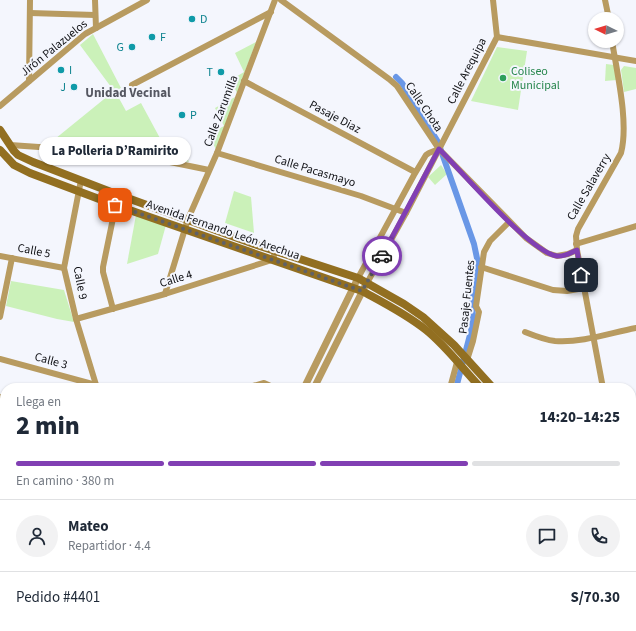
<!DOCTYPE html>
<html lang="es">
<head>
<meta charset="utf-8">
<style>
  :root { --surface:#fff; --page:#f2f2f3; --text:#1f2937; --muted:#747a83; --line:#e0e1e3; --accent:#813fb3 }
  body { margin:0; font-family:"Source Sans 3",sans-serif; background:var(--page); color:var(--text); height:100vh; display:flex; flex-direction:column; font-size:15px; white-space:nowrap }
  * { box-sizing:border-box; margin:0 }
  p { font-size:13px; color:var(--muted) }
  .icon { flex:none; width:22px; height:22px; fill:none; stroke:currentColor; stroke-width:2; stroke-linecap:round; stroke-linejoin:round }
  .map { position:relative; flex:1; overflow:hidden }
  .details { position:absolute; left:0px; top:383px; width:636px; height:248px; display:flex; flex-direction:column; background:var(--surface); border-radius:16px 16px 0 0; box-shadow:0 1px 3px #0004 }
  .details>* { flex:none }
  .needle { width:26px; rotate:275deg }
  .controls { position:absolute; left:588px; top:12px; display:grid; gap:8px }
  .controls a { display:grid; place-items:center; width:36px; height:36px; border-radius:50%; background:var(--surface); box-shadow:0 1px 3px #0004; font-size:20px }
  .pin { position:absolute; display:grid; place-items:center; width:34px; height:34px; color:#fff; margin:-17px; border-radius:8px; box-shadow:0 2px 6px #0006 }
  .courier { position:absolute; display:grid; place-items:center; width:40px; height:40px; margin:-20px; border:3px solid #813fb3; border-radius:50%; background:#fff; color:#222; box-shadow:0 1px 5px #0007 }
  .bubble { position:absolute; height:28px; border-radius:14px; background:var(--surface); box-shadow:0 1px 3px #0004; font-size:13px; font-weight:800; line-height:28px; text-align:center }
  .summary em { font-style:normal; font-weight:800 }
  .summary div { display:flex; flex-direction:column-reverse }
  .summary { display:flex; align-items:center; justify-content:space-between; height:68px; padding:0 16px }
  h1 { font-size:26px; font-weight:800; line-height:30px }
  .bar { display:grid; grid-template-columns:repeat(4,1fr); gap:6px 4px; align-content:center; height:48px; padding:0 16px }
  .bar i { height:5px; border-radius:3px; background:var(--line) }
  .bar .current { background:var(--accent) }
  .bar p { grid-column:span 4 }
  .line { display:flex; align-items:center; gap:10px; padding:0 16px; border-top:1px solid var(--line) }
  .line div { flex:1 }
  .round { display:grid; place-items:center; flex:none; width:42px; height:42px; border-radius:21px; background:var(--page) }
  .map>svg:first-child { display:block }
  .green { fill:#cbf1b9 }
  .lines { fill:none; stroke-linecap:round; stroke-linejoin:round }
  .canal { stroke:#6997e6; stroke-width:6 }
  .minor { stroke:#b89b60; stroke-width:6 }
  .tertiary { stroke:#b89b60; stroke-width:7 }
  .secondary { stroke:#926f21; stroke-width:8 }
  .done { stroke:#606166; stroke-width:4; stroke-dasharray:0 7.2 }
  .route { stroke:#813fb3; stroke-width:5 }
  .culture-dot { fill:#0f9aa8; stroke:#f4f6fd; stroke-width:1.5 }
  .leisure-dot { fill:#2e9e5b; stroke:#f4f6fd; stroke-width:1.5 }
  .labels { text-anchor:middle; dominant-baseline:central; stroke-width:4; stroke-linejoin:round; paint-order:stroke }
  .culture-label { font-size:12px; fill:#0d838f; stroke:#f4f6fd; text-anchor:start }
  .street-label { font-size:12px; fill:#101115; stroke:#f4f6fd }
  .leisure-label { font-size:12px; fill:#27864d; stroke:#f4f6fd; text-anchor:start }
  .neighbourhood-label { font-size:13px; font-weight:bold; fill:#555761; stroke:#f4f6fd }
</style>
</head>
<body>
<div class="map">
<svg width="636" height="631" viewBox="0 0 636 631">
  <rect width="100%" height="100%" fill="#f4f6fd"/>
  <g class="green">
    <path d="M93,34l28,54 -6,3 11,20 15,-8 27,50 13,-7 8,16 -55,-8 -4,-4 -39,-5 -5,3 -36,-5 64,-52 -34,-46z"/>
    <path d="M256,42l-19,51 -6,-13 13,-8 -9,-19z"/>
    <path d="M497,47l30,4 -9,59 -47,-9z"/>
    <path d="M606,64l8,1 3,15 -12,1z"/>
    <path d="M624,66l12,2v21l-12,3 -3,-22z"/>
    <path d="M235,97l-19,53 -7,-16 15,-8 -9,-18z"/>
    <path d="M441,165l6,9 -12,11 -7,-8z"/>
    <path d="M234,191l17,6 3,36 -29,-10z"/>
    <path d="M136,215l30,10 -8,29 -31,10z"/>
    <path d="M11,281l53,9 10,32 -17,-3 -51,-13z"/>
    <path d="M2,404l3,1v31l-5,-1v-22z"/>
  </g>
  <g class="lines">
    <g class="canal">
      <path d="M396,77l6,6 36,59 36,102 4,19 -6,40 1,13 -2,15 -15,57"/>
      <path d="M473,631v-5"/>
    </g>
    <g class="minor">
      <path d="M95,0l1,28"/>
      <path d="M281,0l108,79 8,7 42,63 87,89 21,15 10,3 11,-2 9,-4"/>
      <path d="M605,0l4,19"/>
      <path d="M30,13l65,2"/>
      <path d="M497,37l139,24"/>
      <path d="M29,81l1,-81"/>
      <path d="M244,81l171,91"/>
      <path d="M132,85l139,-73"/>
      <path d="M0,106l85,-72 62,-34"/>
      <path d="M10,145l72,5 88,12 39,8"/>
      <path d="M217,153l144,43 45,17"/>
      <path d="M81,180l-17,88 12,51 21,69"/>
      <path d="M576,244l60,-18"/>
      <path d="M0,256l64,12"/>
      <path d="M481,267l72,23 14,1 17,-3"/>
      <path d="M358,278l56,-103 12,-20 3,-2 10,-4"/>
      <path d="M367,283l39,-70 91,-176 -4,-37"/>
      <path d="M165,294l23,-75 29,-66 58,-153"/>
      <path d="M113,309l-10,-37v-5l15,-73"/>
      <path d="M0,317l12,-59"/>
      <path d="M76,319l89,-25 107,-34 4,-9"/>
      <path d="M525,332c10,4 20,8 30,9 27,2 55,-8 81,-13"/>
      <path d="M0,359l96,26"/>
      <path d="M467,360l6,-19 6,-29 -3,-6 8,-54 6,-11 19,-19"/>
      <path d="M246,388l18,-5 11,5"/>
      <path d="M450,388l7,-26"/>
      <path d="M603,388l-26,-138 -1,-14 2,-7 43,-76c8,-30 -4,-80 -9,-112"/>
      <path d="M0,397l5,1"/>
      <path d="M0,438l5,1"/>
      <path d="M631,528l5,-1"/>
      <path d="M631,543l5,33"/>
      <path d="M1,592l4,-9"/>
      <path d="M72,626h6"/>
      <path d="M387,626l9,2"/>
      <path d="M24,631l1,-5"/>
      <path d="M284,631v-5"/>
      <path d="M634,631l2,-38"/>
    </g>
    <g class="tertiary">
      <path d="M304,388l54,-110"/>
      <path d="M314,388l51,-102"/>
      <path d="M0,509l5,1"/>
      <path d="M0,523l5,1"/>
      <path d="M228,626l9,5"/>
      <path d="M142,631l3,-5"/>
      <path d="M174,631l4,-5"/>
    </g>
    <g class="secondary">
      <path d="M0,130l14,21 4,4 15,7 78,30 143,52 104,34 46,26 19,13 31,28 39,43"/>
      <path d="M0,150l14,15 16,8 85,32 247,86c22,12 44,23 64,39 20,16 37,39 55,58"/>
      <path d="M631,427l5,-1"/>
      <path d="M631,436l5,-1"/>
    </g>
  </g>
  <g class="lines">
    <path class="done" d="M115,205l247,86 20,-35"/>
    <path class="route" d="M382,256l57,-107c23,22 90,103 118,107 7,1 13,-3 20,-6l4,25"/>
  </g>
  <g class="culture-dot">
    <circle cx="192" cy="19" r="4"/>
    <circle cx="152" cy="37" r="4"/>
    <circle cx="132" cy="47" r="4"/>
    <circle cx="61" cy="70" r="4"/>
    <circle cx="221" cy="72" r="4"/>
    <circle cx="74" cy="87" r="4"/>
    <circle cx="182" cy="115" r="4"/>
  </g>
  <circle class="leisure-dot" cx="503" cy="78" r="4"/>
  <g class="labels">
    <g class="culture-label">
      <text x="200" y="19">D</text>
      <text x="160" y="37">F</text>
      <text x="124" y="47" text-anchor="end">G</text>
      <text x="69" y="70">I</text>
      <text x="213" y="72" text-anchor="end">T</text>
      <text x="66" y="87" text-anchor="end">J</text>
      <text x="190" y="115">P</text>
    </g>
    <g class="street-label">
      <text transform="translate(54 48) rotate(-39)">Jirón Palazuelos</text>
      <text transform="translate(467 71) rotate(-63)">Calle Arequipa</text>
      <text transform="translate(424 107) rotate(56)">Calle Chota</text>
      <text transform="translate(221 111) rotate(-69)">Calle Zarumilla</text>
      <text transform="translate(335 117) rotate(28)">Pasaje Diaz</text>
      <text transform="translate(315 171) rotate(17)">Calle Pacasmayo</text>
      <text transform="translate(589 187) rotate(-60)">Calle Salaverry</text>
      <text transform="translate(223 230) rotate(19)">Avenida Fernando León Arechua</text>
      <text transform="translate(34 251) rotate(11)">Calle 5</text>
      <text transform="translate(176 279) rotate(-17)">Calle 4</text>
      <text transform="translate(80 283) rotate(79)">Calle 9</text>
      <text transform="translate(467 297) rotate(-84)">Pasaje Fuentes</text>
      <text transform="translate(51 361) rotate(15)">Calle 3</text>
    </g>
    <g class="leisure-label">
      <text x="511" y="71">Coliseo<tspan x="511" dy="14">Municipal</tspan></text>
    </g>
    <g class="neighbourhood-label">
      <text x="128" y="93">Unidad Vecinal</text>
    </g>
  </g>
</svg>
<div class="controls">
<a><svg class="needle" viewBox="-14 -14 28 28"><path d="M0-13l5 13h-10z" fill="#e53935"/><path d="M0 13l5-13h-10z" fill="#747a83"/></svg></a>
</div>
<div class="pin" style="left:115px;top:205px;background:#ea580c"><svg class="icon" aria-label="bag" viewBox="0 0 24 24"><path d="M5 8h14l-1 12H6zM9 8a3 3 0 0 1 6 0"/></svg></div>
<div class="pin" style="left:581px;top:275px;background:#1f2937"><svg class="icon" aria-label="home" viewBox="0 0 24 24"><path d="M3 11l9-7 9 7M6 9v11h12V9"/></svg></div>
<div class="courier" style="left:382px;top:256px"><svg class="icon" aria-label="car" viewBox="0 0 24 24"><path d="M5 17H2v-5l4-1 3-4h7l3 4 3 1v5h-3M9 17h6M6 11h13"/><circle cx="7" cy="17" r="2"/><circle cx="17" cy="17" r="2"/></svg></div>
<div class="bubble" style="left:39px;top:137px;width:152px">La Polleria D’Ramirito</div>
<section class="details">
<div class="summary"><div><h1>2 min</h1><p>Llega en</p></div><em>14:20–14:25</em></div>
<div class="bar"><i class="current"></i><i class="current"></i><i class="current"></i><i></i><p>En camino · 380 m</p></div>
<div class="line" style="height:72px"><a class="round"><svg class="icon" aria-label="person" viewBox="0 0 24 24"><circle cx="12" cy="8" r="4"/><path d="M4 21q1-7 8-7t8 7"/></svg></a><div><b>Mateo</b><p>Repartidor · 4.4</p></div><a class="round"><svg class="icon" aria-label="chat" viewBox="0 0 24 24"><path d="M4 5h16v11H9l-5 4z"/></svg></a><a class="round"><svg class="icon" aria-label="phone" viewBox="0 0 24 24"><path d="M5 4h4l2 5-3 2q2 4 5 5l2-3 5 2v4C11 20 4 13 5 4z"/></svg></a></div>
<div class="line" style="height:52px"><div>Pedido #4401</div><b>S/70.30</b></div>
</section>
</div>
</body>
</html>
